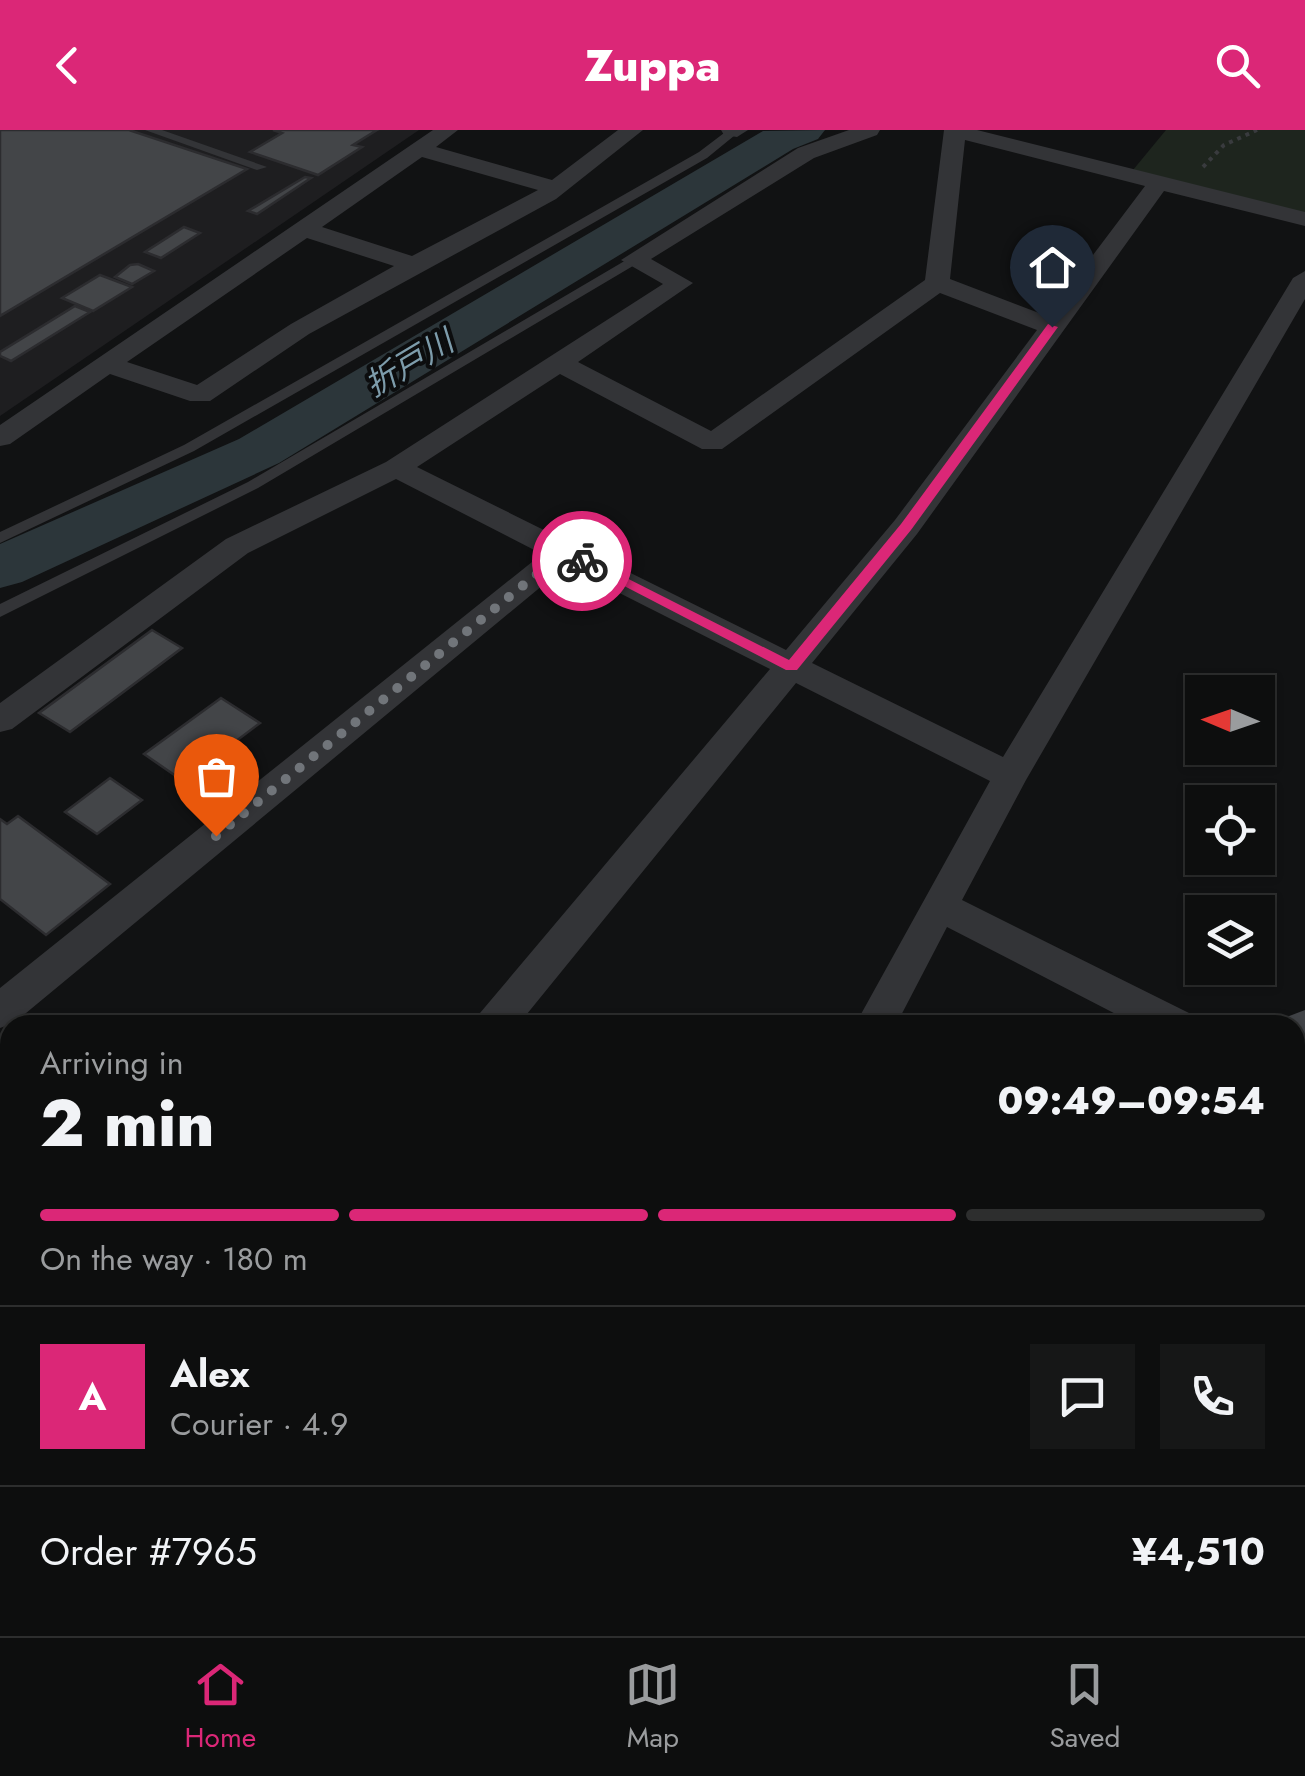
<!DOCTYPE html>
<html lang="en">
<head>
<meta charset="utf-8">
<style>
  :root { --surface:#0d0e0e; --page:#161717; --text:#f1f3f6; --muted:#9a9c9e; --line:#2d2e2e; --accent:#db2777 }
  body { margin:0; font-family:Jost,"Noto Sans JP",sans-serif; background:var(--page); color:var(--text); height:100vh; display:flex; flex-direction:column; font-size:38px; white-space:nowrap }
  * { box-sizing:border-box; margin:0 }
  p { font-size:32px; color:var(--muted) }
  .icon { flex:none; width:55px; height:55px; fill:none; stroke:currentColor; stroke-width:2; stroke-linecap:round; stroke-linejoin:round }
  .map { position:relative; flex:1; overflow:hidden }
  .details { position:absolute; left:0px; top:885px; width:1305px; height:622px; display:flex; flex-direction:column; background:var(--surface); border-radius:30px 30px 0 0; box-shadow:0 2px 8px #0004,0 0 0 2px var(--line) }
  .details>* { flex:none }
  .needle { width:65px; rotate:272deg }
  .buttons { position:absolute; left:1185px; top:545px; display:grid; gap:20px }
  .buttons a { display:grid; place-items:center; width:90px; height:90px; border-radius:0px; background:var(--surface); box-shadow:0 2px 8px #0004,0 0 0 2px var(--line); font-size:50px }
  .pin { position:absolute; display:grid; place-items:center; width:85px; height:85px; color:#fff; margin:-102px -42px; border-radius:50% 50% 50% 0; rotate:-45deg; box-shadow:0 0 10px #0007 }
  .pin .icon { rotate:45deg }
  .courier { position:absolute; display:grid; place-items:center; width:100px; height:100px; margin:-50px; border:8px solid #db2777; border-radius:50%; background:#fff; color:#222; box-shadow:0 2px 12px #0007 }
  .overview em { font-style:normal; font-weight:800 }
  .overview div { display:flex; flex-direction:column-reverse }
  .overview { display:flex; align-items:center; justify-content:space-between; height:170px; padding:0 40px }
  h1 { font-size:65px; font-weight:800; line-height:75px }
  .bar { display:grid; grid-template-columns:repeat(4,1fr); gap:15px 10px; align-content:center; height:120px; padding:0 40px }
  .bar i { height:12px; border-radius:8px; background:var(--line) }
  .bar .active { background:var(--accent) }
  .bar p { grid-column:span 4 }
  .line { display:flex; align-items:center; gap:25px; padding:0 40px; border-top:2px solid var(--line) }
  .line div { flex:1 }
  .round { display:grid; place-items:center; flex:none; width:105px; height:105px; border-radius:0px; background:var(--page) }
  header { display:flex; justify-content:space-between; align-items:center; height:130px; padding:0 40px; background:var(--accent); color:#fff; font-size:45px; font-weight:800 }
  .tab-bar { display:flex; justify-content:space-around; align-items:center; height:140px; border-top:2px solid var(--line); background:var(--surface); font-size:28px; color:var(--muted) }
  .tab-bar a { display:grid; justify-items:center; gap:5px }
  .tab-bar .active { color:var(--accent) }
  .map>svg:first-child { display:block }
  .built { fill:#1e1e20 }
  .green { fill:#1e251e }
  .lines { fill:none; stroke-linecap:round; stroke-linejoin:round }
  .river { fill:#2c363a; fill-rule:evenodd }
  .building { fill:#434548; stroke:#2c2c2f; stroke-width:2.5 }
  .path { stroke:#393b3e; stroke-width:4; stroke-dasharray:4 5; stroke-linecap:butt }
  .lane { fill:#333437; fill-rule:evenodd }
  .street { fill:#333437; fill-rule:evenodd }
  .secondary { fill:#414347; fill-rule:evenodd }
  .route { fill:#db2777 }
  .done { stroke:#71757a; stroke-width:10; stroke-dasharray:0 18 }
  .labels { text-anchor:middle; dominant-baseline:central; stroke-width:8; stroke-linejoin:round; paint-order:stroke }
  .far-water-label { font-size:32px; font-style:italic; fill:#7d9cab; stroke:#0c0d0e }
</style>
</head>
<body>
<header><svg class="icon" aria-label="back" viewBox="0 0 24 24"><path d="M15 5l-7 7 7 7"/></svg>Zuppa<svg class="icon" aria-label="search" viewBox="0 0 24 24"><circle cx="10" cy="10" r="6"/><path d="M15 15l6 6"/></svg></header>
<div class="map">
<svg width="1305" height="1506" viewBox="0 0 1305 1506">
  <rect width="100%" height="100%" fill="#111213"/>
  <path class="built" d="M0,0h419l-419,286z"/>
  <path class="green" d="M1166,0h139v83l-172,-43z"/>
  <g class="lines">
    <path class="river" d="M825,0l-7,9 -25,10 -514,314 -257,119 -22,6v-44l239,-105 524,-308z"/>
  </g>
  <g class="building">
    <path d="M0,0h129l118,39 -247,147z"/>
    <path d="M273,0h104l-24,15 9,2 -44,28 -68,-23 32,-19z"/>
    <path d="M305,47l6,1 -54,36 -9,-3z"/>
    <path d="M184,97l16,6 -39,25 -16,-6z"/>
    <path d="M138,134l16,7 -22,13 -17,-7 15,-12z"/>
    <path d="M100,145l32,12 -39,24 -31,-13z"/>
    <path d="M75,176l15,6 -79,49 -11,-5v-4z"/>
    <path d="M152,500l30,18 -112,84 -31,-19z"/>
    <path d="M221,568l39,25 -77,58 -39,-27z"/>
    <path d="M110,648l32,22 -45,34 -32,-22z"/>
    <path d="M18,686l92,68 -64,51 -46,-36v-80l7,5z"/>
  </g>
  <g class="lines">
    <path class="path" d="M1203,37l21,-22 33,-15"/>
    <g class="lane">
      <path d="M145,0h17l105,37 -10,3z"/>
      <path d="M728,0l12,1 -33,27 -513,293 -194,92v-11l184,-87 515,-293z"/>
      <path d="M633,126l7,4 -2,3 -380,225 -258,129v-13l248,-122z"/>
    </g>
    <g class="street">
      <path d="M433,0h25l-22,17 116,33 66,-50h25l-87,69 -247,135 -99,67h-20l-80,-27 -100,70 -10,2v-21zM422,27l116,33 -126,66 -90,-29zM307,108l87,28 -103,58 -94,61 -70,-23z"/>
      <path d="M721,0h27l-11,7 -13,-2z"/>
      <path d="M849,0h31l-3,5 -63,23 -163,101 42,24 -115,79 133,69 214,-151 19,-150h33l328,82v14l-141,-35 -247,343 -105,129 191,94 290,-479 12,-7v28l-279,481 -64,120 227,113 6,12h-58l-190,-98 -51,98h-41l135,-244 -194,-98 -278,342h-44l6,-12 290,-344 -204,-103 -552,457 -14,5v-40l542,-434 -146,-75 -148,74 -236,176 -12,3v-29l226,-164 160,-77 277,-178 -42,-24 177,-112zM965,10l180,46 -98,130 -97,-37zM940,163l97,37 -142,190 -109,130 -369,-183 143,-93 142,75h20z"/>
      <path d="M1295,938l10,3v37l-10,-3z"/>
      <path d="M10,1453v45h19l-7,8h-22v-49z"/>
      <path d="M426,1498h56l-4,8h-56z"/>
    </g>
    <g class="secondary">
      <path d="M1305,880v77l-10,3v-65h-15l4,-7z"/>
      <path d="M1030,1498h79l-3,8h-79z"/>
    </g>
  </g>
  <path class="route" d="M1048,194l10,3 -147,203 -114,140h-11l-210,-109 11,-3 202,102 112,-136z"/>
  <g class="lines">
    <path class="done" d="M216,706l348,-284 18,9"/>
  </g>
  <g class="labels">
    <g class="far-water-label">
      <text transform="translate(409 233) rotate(-31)">折戸川</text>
    </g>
  </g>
</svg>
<div class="buttons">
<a><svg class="needle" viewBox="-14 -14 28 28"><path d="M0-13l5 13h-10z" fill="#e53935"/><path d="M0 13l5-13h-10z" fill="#9a9c9e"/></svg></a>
<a><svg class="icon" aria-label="locate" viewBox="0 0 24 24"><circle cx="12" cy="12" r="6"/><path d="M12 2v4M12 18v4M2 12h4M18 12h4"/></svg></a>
<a><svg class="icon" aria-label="layers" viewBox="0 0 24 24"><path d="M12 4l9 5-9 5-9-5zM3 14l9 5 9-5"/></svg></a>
</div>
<div class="pin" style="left:216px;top:706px;background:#ea580c"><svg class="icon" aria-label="bag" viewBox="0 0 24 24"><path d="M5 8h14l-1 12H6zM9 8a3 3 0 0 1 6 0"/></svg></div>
<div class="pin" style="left:1052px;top:197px;background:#1f2937"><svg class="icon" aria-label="home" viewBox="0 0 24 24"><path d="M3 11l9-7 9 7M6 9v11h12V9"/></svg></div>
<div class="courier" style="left:582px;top:431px"><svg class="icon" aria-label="bike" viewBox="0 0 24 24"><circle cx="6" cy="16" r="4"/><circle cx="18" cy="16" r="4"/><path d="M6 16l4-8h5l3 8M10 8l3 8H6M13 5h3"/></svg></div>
<section class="details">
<div class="overview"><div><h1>2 min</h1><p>Arriving in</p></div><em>09:49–09:54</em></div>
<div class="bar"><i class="active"></i><i class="active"></i><i class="active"></i><i></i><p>On the way · 180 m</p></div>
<div class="line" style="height:180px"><b class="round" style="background:var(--accent);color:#fff">A</b><div><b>Alex</b><p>Courier · 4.9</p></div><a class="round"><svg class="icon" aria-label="chat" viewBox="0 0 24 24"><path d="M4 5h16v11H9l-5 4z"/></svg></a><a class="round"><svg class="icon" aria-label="phone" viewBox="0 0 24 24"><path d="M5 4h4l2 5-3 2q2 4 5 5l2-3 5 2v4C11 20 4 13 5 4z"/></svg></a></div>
<div class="line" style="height:130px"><div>Order #7965</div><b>¥4,510</b></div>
</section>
</div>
<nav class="tab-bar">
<a class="active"><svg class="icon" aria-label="home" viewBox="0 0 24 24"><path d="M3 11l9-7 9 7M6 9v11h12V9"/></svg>Home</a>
<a><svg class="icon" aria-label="map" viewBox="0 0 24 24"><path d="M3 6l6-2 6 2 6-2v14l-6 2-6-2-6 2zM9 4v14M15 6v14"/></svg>Map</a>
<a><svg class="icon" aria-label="saved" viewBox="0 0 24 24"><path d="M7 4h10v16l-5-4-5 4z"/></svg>Saved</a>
</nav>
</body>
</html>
